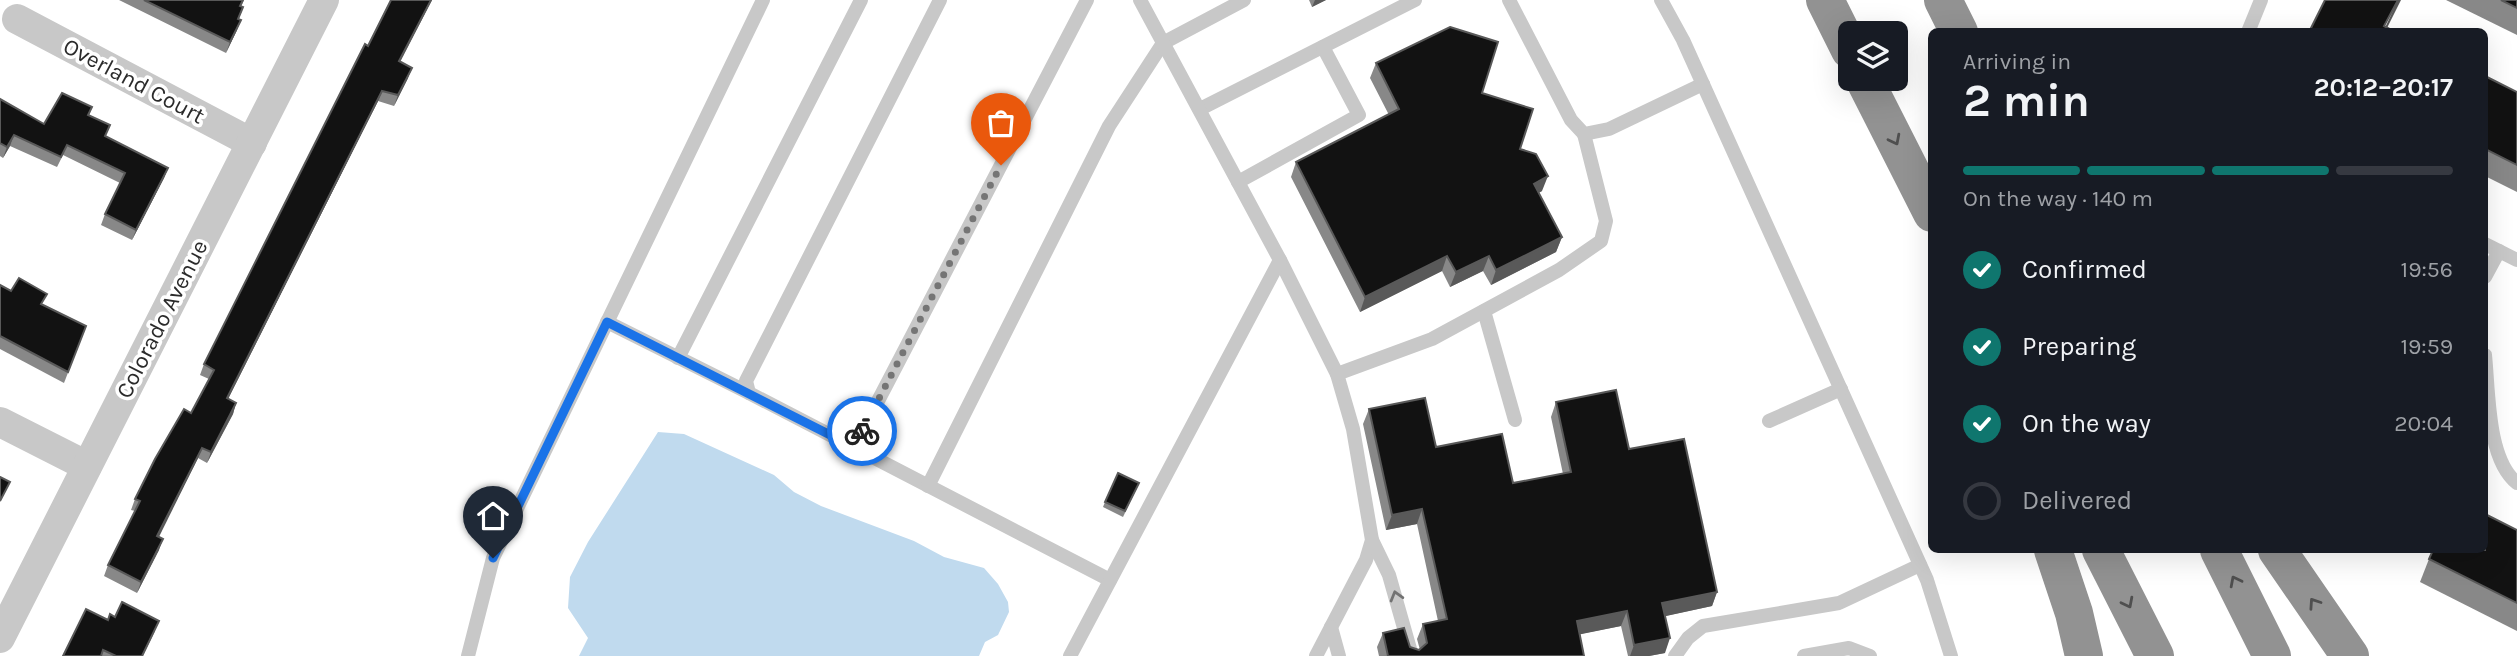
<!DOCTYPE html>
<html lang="en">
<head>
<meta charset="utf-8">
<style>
  :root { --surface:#171b24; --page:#20242c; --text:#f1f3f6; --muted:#9ea1a6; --line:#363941; --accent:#0f766e }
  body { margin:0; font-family:Karla,sans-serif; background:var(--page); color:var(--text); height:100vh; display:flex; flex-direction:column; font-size:26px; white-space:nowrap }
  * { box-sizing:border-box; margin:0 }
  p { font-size:23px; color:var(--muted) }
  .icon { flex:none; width:38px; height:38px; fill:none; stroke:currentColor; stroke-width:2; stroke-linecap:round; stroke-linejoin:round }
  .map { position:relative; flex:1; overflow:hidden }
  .drawer { position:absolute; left:1928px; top:28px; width:560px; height:525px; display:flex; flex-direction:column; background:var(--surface); border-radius:10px; box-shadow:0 7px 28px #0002 }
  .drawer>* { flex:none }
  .controls { position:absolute; left:1838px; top:21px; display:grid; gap:14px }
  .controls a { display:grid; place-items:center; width:70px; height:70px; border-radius:10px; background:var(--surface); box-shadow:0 7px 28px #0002; font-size:35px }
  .pin { position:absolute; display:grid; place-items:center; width:60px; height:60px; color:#fff; margin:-72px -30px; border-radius:50% 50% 50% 0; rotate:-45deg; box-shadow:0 0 7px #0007 }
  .pin .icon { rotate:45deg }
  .courier { position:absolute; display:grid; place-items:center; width:70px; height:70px; margin:-35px; border:5px solid #1a73e8; border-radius:50%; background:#fff; color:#222; box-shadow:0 2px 9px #0007 }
  .headline em { font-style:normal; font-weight:700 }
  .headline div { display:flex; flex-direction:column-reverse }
  .headline { display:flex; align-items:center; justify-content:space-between; height:119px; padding:0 35px }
  h1 { font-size:46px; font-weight:700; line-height:52px }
  .bar { display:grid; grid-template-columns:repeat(4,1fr); gap:10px 7px; align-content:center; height:84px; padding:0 35px }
  .bar i { height:9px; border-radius:5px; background:var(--line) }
  .bar .selected { background:var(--accent) }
  .bar p { grid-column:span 4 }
  ol { padding:0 35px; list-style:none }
  li { display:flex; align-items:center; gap:21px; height:77px }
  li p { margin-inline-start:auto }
  li .icon { padding:7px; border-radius:50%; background:var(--accent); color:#fff; stroke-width:4 }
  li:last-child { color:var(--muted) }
  li i { width:38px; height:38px; border:4px solid var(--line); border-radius:50% }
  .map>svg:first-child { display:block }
  .water { fill:#c0daee }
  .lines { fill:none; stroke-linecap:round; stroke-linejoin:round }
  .lane { stroke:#c8c8c8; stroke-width:14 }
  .street { stroke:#c8c8c8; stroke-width:30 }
  .highway { stroke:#929292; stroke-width:38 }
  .wall { fill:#888 }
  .shaded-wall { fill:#595959 }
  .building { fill:#121212; stroke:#595959; stroke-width:2 }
  .oneway { stroke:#4f4f4f }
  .oneway2 { stroke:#727272 }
  .done { stroke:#757575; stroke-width:7; stroke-dasharray:0 12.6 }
  .route { stroke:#1a73e8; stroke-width:9 }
  .labels { text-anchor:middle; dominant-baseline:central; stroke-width:7; stroke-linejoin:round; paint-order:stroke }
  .street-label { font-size:23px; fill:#2b2b2b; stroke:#fff }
</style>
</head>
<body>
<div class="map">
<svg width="2517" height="656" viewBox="0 0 2517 656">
  <rect width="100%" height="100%" fill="#fff"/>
  <path class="water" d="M658,432l26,2 90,41 20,17 27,14 93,35 30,16 40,11 14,16 10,18 1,10 -11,23 -13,7 -6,14h-400l9,-18 -20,-30 2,-31 18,-35z"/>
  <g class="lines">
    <g class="lane">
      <path d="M940,0l-194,381 3,12 361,187"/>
      <path d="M1509,0l62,120 13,14 25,-5 94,-45"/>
      <path d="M1661,0l22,40 244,540 24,76"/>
      <path d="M2248,32l13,-32"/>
      <path d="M1200,109l215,-109"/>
      <path d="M1238,182l121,-67 -36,-68"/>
      <path d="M2485,244l32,16"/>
      <path d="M1280,260l57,114 16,55 19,111 -6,20 -50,96"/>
      <path d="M2485,277l14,-26"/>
      <path d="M1484,311l31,109"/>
      <path d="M607,322l142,71"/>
      <path d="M2485,355c4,38 2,104 32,128"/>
      <path d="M678,358l183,-358"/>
      <path d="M1337,374l95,-35 127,-69 42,-29 5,-20 -22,-87"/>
      <path d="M1769,421l72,-32"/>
      <path d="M854,447l233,-447"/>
      <path d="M928,486l181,-360 54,-83 81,-43"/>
      <path d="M1372,540l17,35 23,81"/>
      <path d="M1331,627l8,29"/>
      <path d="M468,656l25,-98 270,-558"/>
      <path d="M1070,656l210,-396 -140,-260"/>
      <path d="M1675,656l13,-18 15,-12 136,-23 81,-38"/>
      <path d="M1804,656l45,-8 21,8"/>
    </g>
    <g class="street">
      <path d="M17,19l235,124"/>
      <path d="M0,422l87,44"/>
      <path d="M0,638l324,-638"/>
    </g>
    <g class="highway">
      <path d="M1825,0l25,50"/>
      <path d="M1943,0l16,32"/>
      <path d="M1864,79l68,134"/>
      <path d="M2053,550l21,63 10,43"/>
      <path d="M2101,550l54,106"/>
      <path d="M2219,550l53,106"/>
      <path d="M2277,550l73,106"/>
    </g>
  </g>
  <g class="wall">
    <path d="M119,0h125l-3,7 -4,23 -11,23z"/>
    <path d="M1309,0h17l-14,7z"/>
    <path d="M2446,0h71v35z"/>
    <path d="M368,46l32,16 8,16 -14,28 -16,-5 -150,298 8,4 -3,11 -26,49 -9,-5 -40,79 1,13 -22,43 -33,-17 4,-11 27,-54 -4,-1 4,-11 56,-86 18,-34 -9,-4 4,-11z"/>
    <path d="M1376,63l106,30 38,56 22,42 -4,2 24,44 -6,15 -65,33 -8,-14 -33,16 -8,-16 -82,41 -69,-135 5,-15 93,-47 -19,-37z"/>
    <path d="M2485,76l32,16v100l-32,-16z"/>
    <path d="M0,99l44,25 48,-17 -3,9 16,21 63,31 -4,10 -32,62 -31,-15 4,-11 15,-31 -57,-28 -6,12 -47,-21 -7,12 -3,-2z"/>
    <path d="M0,285l86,41 -22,57 -64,-34z"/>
    <path d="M1556,402l73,47 88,143 -5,14 -47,10v37l-16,3h-21l-7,-30 -41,8 4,22h-205l-2,-9 6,-14 27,14 10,3 -3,-11 6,-15 15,-3 -21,-97 -31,6 -23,-106 6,-15 67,38 77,36 50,-9 -12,-57z"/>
    <path d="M1139,483l-16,34 -20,-10 2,-5z"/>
    <path d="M2517,530v101l-97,-49 9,-23z"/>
    <path d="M115,617l40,14 -12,25h-80l45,-36z"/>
  </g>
  <g class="shaded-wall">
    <path d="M431,0h1l-37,72 4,-11z"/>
    <path d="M1315,0h11l-14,7z"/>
    <path d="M2398,0h3l-16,32h-2z"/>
    <path d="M241,20l-4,10 -11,23 4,-11z"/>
    <path d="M412,68l-4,10 -14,28 4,-11z"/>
    <path d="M382,91l-4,10 -155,308 4,-11z"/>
    <path d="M14,135l-4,11 -7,12 4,-11z"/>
    <path d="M168,168l-4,10 -32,62 4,-10z"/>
    <path d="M1548,176l-6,15 -14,8 6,-15z"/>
    <path d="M1562,237l-6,15 -65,33 5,-15z"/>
    <path d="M1447,256l-5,15 -82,41 5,-15z"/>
    <path d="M1489,256l-6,15 -33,16 6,-15z"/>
    <path d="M236,403l-3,11 -26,49 4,-11z"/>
    <path d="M202,448l-4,10 -44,89 3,-11z"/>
    <path d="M1422,509l-5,15 -31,6 6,-15z"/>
    <path d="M163,539l-4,11 -22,43 4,-11z"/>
    <path d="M1717,592l-5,14 -55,12 5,-15z"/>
    <path d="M1627,611l-6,15 -49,10 5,-15z"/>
    <path d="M1670,638l-5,15 -16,3h-19l4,-11z"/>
  </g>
  <g class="building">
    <path d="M144,0h99l-3,6 3,1 -5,12 3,1 -11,22z"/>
    <path d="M391,0h40l-32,61 13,7 -14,27 -16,-4 -155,307 9,5 -25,49 -9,-4 -45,88 6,3 -22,43 -33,-17 32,-64 -5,-2 20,-40 29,-50 7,4 23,-43 -10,-6 161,-320 3,2z"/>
    <path d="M2325,0h73l-14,26 11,6h-86z"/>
    <path d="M2501,0h16v8z"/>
    <path d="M1450,27l48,15 -16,51 51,16 -13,40 16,5 12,22 -14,8 28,53 -66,33 -7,-14 -33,16 -9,-16 -82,41 -69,-135 103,-53 -23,-46z"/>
    <path d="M2485,76l32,16v73l-32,-16z"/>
    <path d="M62,93l30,14 -4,8 22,10 -5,11 63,32 -32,62 -31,-16 20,-41 -58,-28 -6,12 -47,-22 -7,12 -7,-4v-44l44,25z"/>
    <path d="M19,278l28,16 -6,10 45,22 -18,46 -68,-36v-51l11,6z"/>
    <path d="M1616,390l13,59 55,-10 33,153 -55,11 8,35 -36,7 -7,-34 -50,10 7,35h-196l-5,-23 21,-5 6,19 9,3 8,-7 -4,-19 24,-5 -25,-110 -30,6 -23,-106 56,-11 11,49 66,-13 11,49 58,-11 -15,-70z"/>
    <path d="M1118,473l21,10 -14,28 -20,-9z"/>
    <path d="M0,477l10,5 -10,19z"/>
    <path d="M2485,514l32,16v73l-88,-44 4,-9h52z"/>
    <path d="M122,602l37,19 -17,35h-26l-13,-6 -2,6h-38l23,-47 22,11 2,-6 5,3z"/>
  </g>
  <defs><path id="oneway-chevron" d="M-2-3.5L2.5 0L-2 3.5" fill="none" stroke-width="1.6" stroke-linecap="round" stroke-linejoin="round" transform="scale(1.75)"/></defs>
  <g class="oneway">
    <use href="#oneway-chevron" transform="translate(1895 140) rotate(63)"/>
    <use href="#oneway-chevron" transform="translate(2235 581) rotate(-117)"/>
    <use href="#oneway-chevron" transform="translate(2128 603) rotate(63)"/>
    <use href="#oneway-chevron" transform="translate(2314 603) rotate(-124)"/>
  </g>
  <use class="oneway2" href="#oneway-chevron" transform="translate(1396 596) rotate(-106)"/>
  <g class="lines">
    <path class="done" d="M862,431l139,-266"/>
    <path class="route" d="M493,558l114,-236 247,125 8,-16"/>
  </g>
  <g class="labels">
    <g class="street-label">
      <text transform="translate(134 81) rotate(28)">Overland Court</text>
      <text transform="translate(162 319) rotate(-63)">Colorado Avenue</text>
    </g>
  </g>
</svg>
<div class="controls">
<a><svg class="icon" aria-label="layers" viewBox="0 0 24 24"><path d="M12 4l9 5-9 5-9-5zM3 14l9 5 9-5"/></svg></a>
</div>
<div class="pin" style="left:1001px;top:165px;background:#ea580c"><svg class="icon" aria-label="bag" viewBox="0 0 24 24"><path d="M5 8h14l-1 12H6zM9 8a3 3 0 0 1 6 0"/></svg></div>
<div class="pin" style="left:493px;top:558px;background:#1f2937"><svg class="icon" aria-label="home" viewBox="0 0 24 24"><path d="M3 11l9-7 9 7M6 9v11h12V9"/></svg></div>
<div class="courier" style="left:862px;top:431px"><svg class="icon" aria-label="bike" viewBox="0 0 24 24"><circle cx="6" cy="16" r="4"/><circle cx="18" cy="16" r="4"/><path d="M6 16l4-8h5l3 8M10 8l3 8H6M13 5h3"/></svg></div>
<section class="drawer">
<div class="headline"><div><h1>2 min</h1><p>Arriving in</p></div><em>20:12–20:17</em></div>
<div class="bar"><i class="selected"></i><i class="selected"></i><i class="selected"></i><i></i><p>On the way · 140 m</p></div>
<ol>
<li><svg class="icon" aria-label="check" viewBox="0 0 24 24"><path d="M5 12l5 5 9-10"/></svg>Confirmed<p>19:56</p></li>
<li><svg class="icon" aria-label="check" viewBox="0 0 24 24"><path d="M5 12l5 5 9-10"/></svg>Preparing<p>19:59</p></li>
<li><svg class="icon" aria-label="check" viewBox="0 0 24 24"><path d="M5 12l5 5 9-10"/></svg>On the way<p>20:04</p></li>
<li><i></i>Delivered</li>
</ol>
</section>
</div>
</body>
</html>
